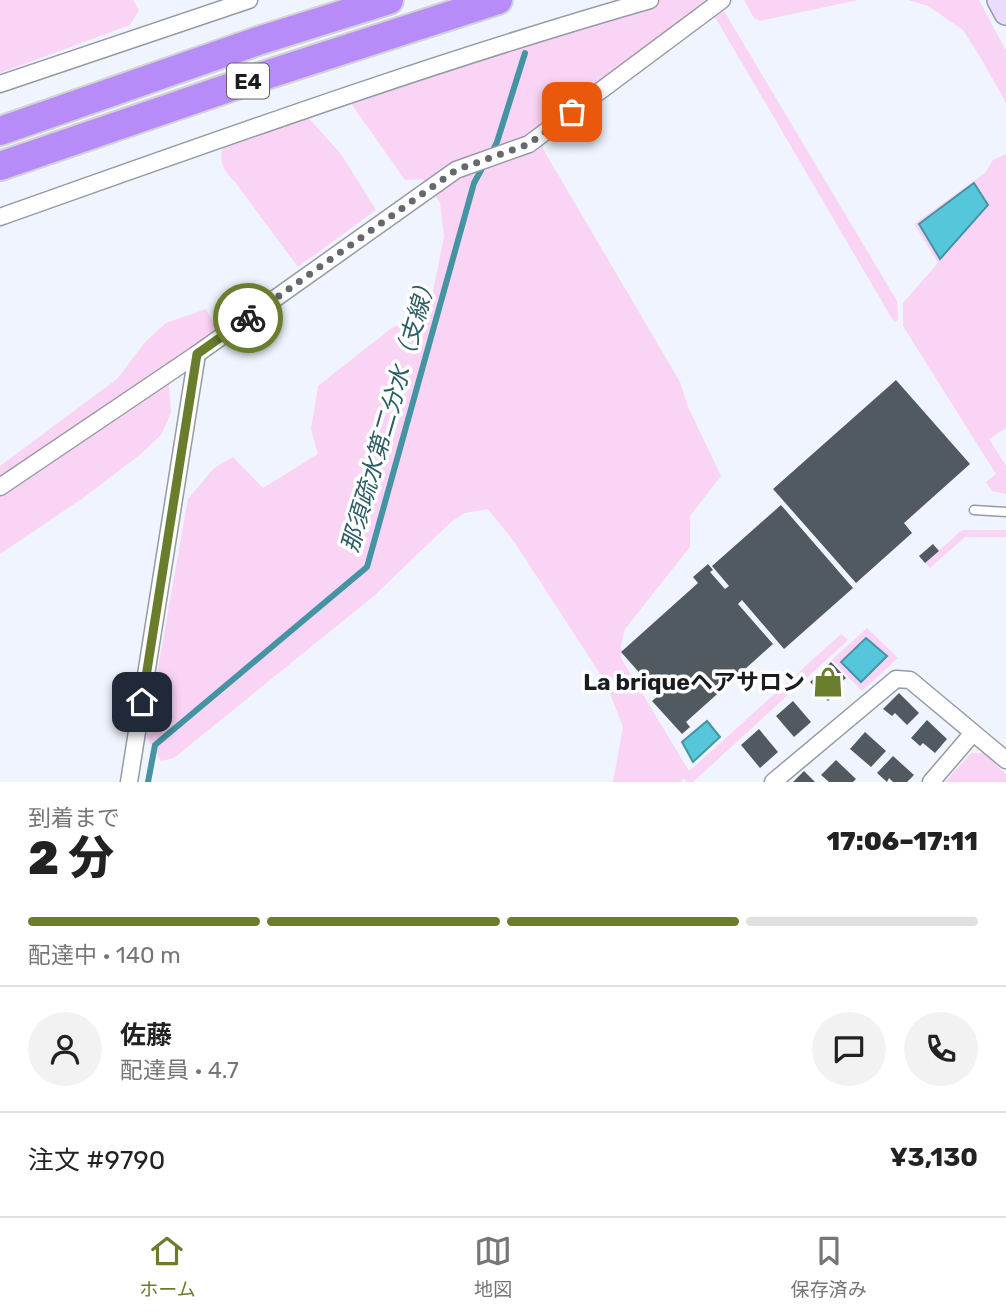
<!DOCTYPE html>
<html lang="ja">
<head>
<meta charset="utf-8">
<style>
  :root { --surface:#fff; --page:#f2f2f2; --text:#222; --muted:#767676; --line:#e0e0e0; --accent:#6a7d2c }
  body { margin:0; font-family:Rubik,"Noto Sans JP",sans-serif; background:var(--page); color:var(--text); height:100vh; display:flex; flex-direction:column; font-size:26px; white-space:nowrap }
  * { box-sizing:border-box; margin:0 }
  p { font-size:23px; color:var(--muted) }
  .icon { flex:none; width:38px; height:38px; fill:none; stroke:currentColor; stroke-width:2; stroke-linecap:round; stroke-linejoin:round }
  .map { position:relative; height:782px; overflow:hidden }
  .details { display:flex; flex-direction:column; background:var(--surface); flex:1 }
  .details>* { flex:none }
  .pin { position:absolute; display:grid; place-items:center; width:60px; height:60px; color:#fff; margin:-30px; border-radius:14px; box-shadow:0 4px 10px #0006 }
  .courier { position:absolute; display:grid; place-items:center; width:70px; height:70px; margin:-35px; border:5px solid #6a7d2c; border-radius:50%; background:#fff; color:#222; box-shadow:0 2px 9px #0007 }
  .head em { font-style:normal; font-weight:800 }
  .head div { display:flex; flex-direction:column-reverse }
  .head { display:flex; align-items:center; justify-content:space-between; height:119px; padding:0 28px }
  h1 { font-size:46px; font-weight:800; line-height:52px }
  .bar { display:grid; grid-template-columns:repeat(4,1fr); gap:10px 7px; align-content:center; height:84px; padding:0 28px }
  .bar i { height:9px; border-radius:5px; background:var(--line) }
  .bar .active { background:var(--accent) }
  .bar p { grid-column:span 4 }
  .line { display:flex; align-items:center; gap:18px; padding:0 28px; border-top:2px solid var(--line) }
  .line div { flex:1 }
  .round { display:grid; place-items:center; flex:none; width:74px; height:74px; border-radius:37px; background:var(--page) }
  .dock { display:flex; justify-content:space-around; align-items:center; height:98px; border-top:2px solid var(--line); background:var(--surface); font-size:19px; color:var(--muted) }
  .dock a { display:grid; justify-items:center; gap:4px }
  .dock .active { color:var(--accent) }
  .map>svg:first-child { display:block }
  .green { fill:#fad4f4 }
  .water { fill:#56c7db; stroke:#4494a3; stroke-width:2 }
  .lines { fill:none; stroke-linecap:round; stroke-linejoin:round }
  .stream { stroke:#4494a3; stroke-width:6 }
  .building { fill:#525a61 }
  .lane-casing { stroke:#969aa3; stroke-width:11 }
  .street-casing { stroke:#969aa3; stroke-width:19 }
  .secondary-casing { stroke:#969aa3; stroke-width:26 }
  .highway-casing { stroke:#d1d2d2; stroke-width:32 }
  .lane { stroke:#fff; stroke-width:8 }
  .street { stroke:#fff; stroke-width:16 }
  .secondary { stroke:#e9dcfd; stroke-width:23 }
  .highway { stroke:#b78cf9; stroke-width:28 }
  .done { stroke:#66686e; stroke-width:7; stroke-dasharray:0 12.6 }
  .route { stroke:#6a7d2c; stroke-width:9 }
  .labels { text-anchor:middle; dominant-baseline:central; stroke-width:7; stroke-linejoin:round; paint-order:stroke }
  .shield { fill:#fff; stroke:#5f6063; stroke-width:2 }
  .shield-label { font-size:21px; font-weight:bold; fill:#1b1c20 }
  .poi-label { font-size:23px; font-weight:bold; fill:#1b1c20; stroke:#fff; text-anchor:end }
  .water-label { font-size:24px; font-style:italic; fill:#2c5d65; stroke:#fff }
</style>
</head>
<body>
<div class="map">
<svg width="1006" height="782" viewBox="0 0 1006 782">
  <rect width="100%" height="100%" fill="#f0f4fe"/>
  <g class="green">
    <path d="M0,0h133l6,10 -9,15 -130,48z"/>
    <path d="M650,0h55l-159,123 -3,26 137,233 8,25 33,69 -31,40v31l-65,82 -4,16v13l68,113 152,-137 7,6 -155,142h-7l-2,-4 -3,4h-68l10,-55 -17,-44 -91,-140 -27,-34 -23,4 -14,9 -76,73 -201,163 -13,3 -15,-25 42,-237 26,-31 19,-11 30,31 55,-34 -7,-25 7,-43 71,-56 41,-24 14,-69 -4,-34 -17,-24 -18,1 -53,-75 1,-10z"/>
    <path d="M744,0h114l-98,21 -6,-3z"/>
    <path d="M908,0h71l27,51v52l-24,-43 -19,-30 -35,-24z"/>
    <path d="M724,11l173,290 1,19 -4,2 -179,-305z"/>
    <path d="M305,114l36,40 35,56 -78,57 -63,-85c-12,-11 -18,-23 -10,-39z"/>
    <path d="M1006,154v274l-17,11 17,27v28l-14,-3 -6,-9 10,-8 -93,-148v-23l35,-40 -24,-39 71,-51 8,-13z"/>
    <path d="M206,309l10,17 -8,13 -34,24 -5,23 2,27 -10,22 -19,18 -59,45 -83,56v-88l117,-87 28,-37 21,-19z"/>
    <path d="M962,530h44v7h-41l-35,31 -5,-5z"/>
    <path d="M867,628l31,30 -36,33 -30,-31z"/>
    <path d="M971,753h12l23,21v8h-61z"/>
  </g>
  <g class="water">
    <path d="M974,183l14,22 -48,54 -21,-35z"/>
    <path d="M866,638l21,18 -26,26 -20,-20z"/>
    <path d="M707,721l13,16 -27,25 -11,-20z"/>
  </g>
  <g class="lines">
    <g class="stream">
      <path d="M491,154l6,-12 28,-89"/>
      <path d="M148,782l7,-37 212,-178 107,-384 11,-20"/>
    </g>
  </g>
  <g class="building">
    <path d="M896,380l74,84 -66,59 8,10 -56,50 -83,-94z"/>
    <path d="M781,505l72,83 -69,61 -42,-49 -4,4 35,40 -87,78 4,5 -8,7 -30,-33 7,-6 -38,-43 77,-69 -5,-6 15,-13 5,6 -3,2 15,17 4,-3 -17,-20z"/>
    <path d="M933,544l6,7 -14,12 -6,-7z"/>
    <path d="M831,662l15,16 -8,7 3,3 -13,13 -18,-19z"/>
    <path d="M899,693l20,20 -12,12 -12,-12 -3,3 -9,-7z"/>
    <path d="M793,701l18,21 -17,15 -18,-21z"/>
    <path d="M927,720l20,19 -12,14 -12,-10 -3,3 -9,-8z"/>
    <path d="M759,729l19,23 -18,16 -19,-23z"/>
    <path d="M865,732l21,19 -15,16 -21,-18z"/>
    <path d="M893,756l21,19 -7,7h-14l-4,-4 -2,4 -10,-9z"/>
    <path d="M836,760l20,19 -3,3h-24l-8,-7z"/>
    <path d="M804,771l11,11h-22z"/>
  </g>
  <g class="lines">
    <g class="lane-casing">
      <path id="lane" d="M974,510l32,2"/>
    </g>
    <g class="street-casing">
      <g id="street">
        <path d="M0,84l249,-84"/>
        <path d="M0,217c215,-76 430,-154 650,-217"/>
        <path d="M0,487l197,-133 259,-184 73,-26 193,-144"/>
        <path d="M129,782l68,-428"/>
        <path d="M773,782l123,-103 14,1 96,80"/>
        <path d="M931,782l42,-49"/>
      </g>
    </g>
    <g class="secondary-casing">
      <path id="secondary" d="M999,0l7,13"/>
    </g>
    <g class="highway-casing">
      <g id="highway">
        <path d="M0,131l258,-90 131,-41"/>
        <path d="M0,166l269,-92 229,-74"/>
      </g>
    </g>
    <use href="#lane" class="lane"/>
    <use href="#street" class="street"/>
    <use href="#secondary" class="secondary"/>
    <use href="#highway" class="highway"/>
  </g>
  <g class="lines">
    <path class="done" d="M248,318l208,-148 73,-26 43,-32"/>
    <path class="route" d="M142,702l55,-348 51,-36"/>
  </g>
  <defs>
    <g id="shop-bare" transform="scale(2.415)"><path d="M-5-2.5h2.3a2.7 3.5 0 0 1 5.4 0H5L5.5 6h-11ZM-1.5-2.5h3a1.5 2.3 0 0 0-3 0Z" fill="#6a7d2c" stroke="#fff" stroke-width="2.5" paint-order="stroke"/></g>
  </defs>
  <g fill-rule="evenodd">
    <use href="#shop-bare" x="828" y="682"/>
  </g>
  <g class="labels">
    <rect class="shield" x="227" y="63.5" width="42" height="35" rx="5"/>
    <g class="shield-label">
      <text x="248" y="81">E4</text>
    </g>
    <g class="poi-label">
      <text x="805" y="682">La briqueヘアサロン</text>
    </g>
    <g class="water-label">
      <text transform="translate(389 413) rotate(-74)">那須疏水第二分水（支線）</text>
    </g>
  </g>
</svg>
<div class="pin" style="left:572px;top:112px;background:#ea580c"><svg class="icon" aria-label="bag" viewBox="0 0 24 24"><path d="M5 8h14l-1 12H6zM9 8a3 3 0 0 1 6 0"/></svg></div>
<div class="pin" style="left:142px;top:702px;background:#1f2937"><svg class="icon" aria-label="home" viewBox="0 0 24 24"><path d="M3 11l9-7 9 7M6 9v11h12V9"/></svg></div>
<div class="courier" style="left:248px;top:318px"><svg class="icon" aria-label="bike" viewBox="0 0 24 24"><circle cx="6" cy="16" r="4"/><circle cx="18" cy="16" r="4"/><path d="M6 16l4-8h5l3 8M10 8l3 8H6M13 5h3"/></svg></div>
</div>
<section class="details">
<div class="head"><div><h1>2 分</h1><p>到着まで</p></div><em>17:06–17:11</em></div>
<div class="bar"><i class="active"></i><i class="active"></i><i class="active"></i><i></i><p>配達中 · 140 m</p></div>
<div class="line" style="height:126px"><a class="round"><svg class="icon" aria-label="person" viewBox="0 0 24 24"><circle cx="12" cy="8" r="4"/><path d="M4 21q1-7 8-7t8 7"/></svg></a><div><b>佐藤</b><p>配達員 · 4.7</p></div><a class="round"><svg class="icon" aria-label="chat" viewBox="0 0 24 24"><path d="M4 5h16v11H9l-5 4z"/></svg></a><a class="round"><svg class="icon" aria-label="phone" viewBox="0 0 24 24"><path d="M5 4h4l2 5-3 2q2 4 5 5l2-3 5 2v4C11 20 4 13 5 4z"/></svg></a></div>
<div class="line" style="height:91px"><div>注文 #9790</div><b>¥3,130</b></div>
</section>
<nav class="dock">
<a class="active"><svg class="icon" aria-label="home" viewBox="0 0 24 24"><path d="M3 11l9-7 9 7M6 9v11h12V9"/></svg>ホーム</a>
<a><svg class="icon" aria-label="map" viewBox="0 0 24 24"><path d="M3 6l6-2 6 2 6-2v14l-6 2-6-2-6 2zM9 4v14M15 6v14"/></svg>地図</a>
<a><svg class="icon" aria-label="saved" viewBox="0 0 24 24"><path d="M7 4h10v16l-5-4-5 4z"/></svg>保存済み</a>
</nav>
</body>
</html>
